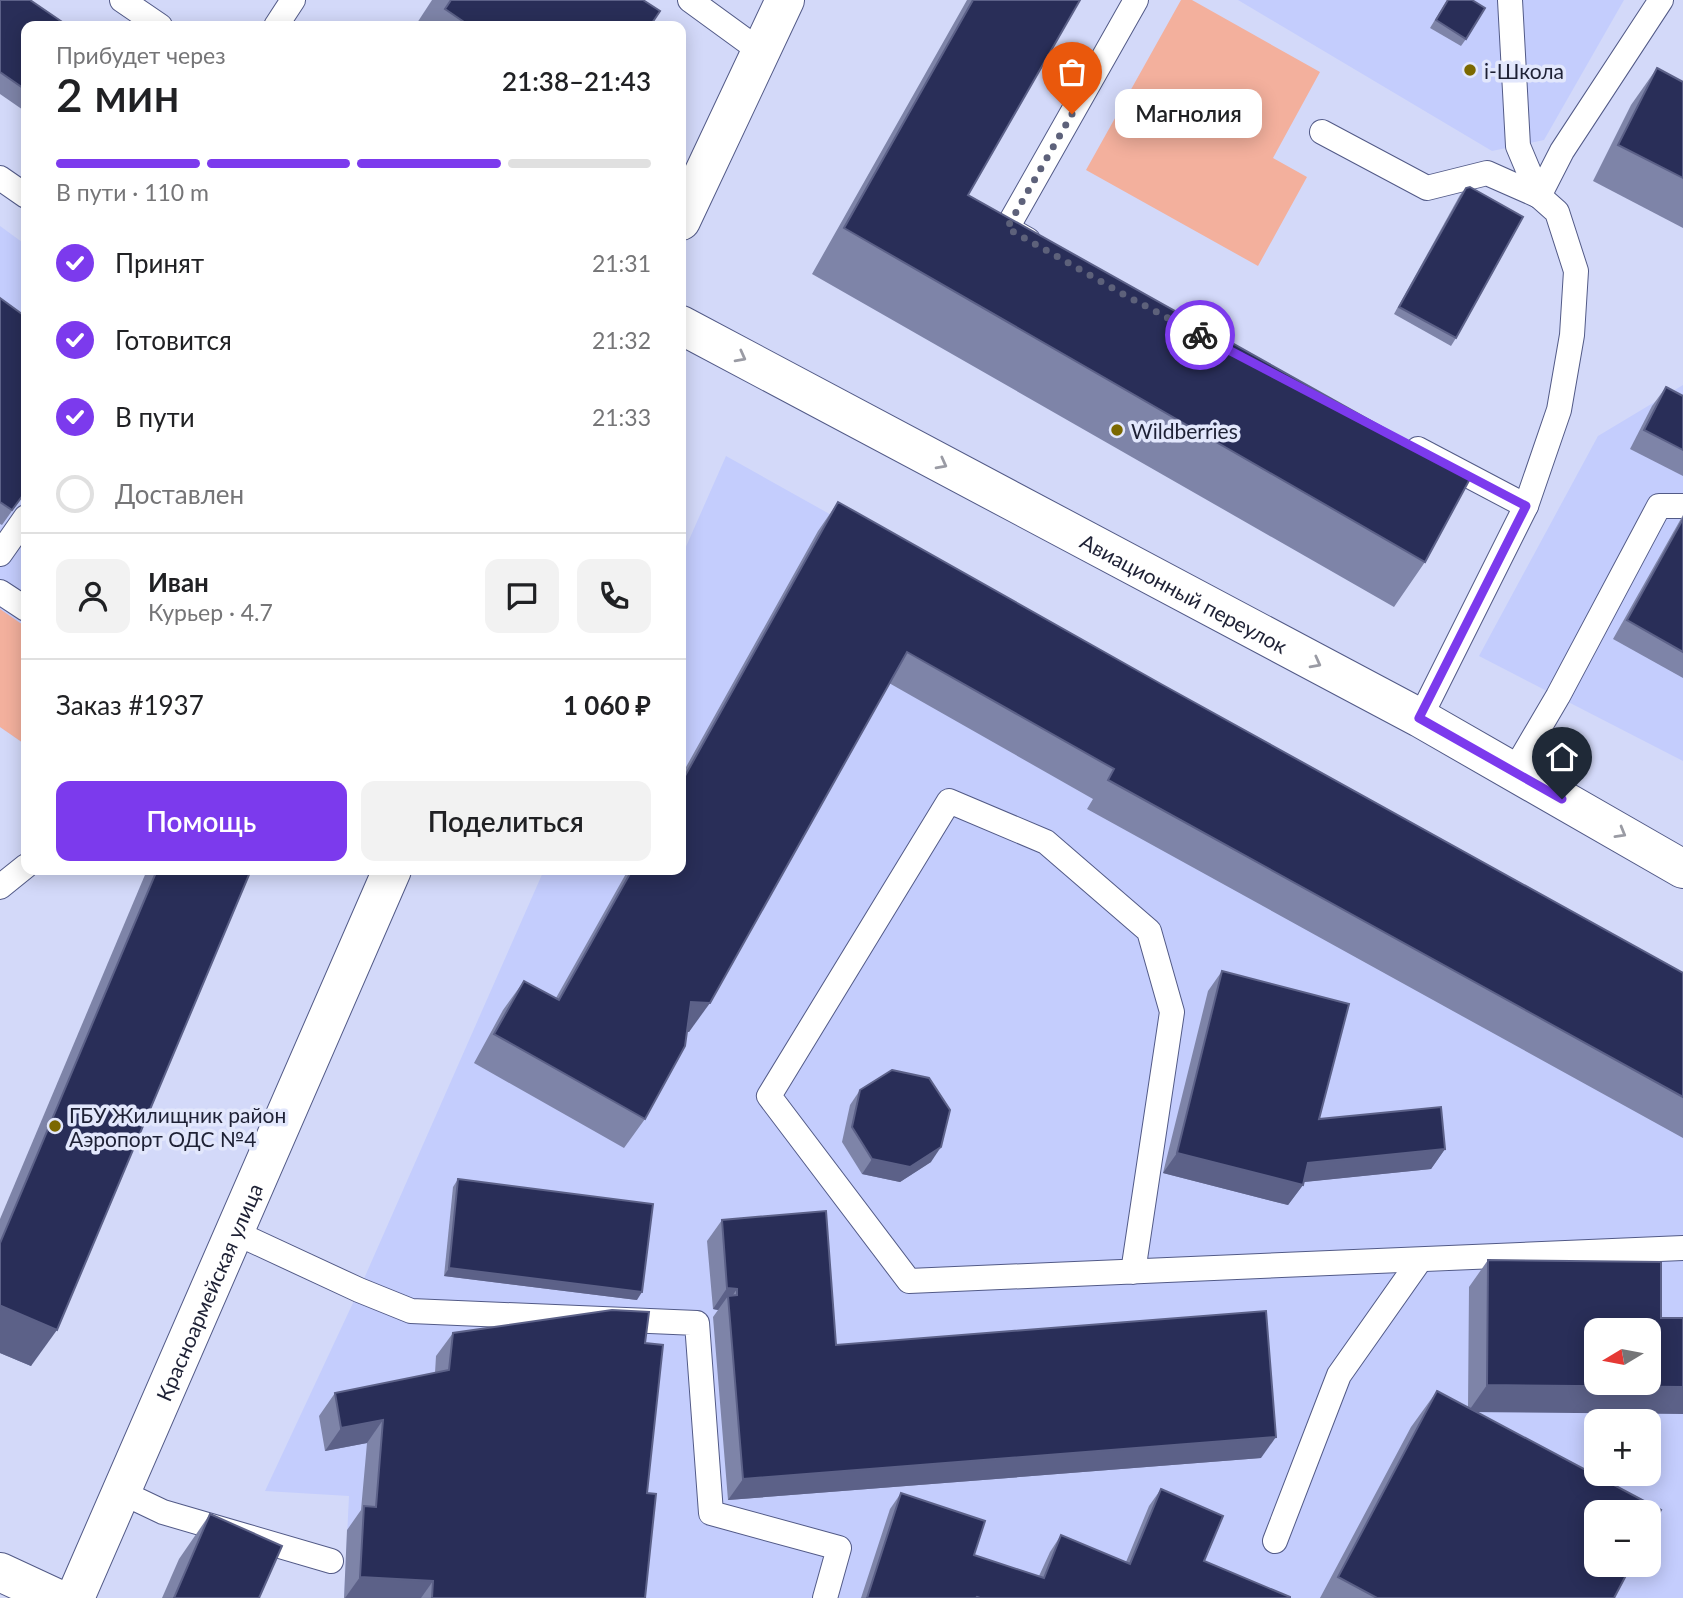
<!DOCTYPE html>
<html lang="ru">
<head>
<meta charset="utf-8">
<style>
  :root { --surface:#fff; --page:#f2f2f2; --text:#202124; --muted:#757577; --line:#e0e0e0; --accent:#7c3aed }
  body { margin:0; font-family:Lato,sans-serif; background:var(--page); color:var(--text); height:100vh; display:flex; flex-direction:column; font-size:26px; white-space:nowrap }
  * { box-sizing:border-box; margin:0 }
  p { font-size:23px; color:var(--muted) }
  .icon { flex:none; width:38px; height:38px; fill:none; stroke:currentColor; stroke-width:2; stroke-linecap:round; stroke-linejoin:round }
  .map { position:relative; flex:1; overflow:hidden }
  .side { position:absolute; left:21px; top:21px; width:665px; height:854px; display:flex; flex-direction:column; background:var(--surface); border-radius:14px; box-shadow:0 4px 18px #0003 }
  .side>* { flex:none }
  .needle { width:46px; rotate:260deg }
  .buttons { position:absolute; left:1584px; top:1318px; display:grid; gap:14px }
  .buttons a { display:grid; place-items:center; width:77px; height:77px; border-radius:14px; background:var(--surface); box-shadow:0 4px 18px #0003; font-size:35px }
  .pin { position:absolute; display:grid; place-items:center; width:60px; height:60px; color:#fff; margin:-72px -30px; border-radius:50% 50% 50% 0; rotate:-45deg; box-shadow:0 0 7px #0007 }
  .pin .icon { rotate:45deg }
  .courier { position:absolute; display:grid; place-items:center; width:70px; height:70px; margin:-35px; border:5px solid #7c3aed; border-radius:50%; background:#fff; color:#222; box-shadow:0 2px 9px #0007 }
  .bubble { position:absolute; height:49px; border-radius:14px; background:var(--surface); box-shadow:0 4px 18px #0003; font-size:23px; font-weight:600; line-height:49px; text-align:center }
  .head em { font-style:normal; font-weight:600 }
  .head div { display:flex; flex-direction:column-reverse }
  .head { display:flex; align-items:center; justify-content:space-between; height:119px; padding:0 35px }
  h1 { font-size:46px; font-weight:600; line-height:52px }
  .bar { display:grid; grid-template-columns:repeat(4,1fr); gap:10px 7px; align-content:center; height:84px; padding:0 35px }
  .bar i { height:9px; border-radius:5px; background:var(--line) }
  .bar .current { background:var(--accent) }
  .bar p { grid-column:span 4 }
  .line { display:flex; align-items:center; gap:18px; padding:0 35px; border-top:2px solid var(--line) }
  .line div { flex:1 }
  .round { display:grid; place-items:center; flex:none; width:74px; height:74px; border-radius:14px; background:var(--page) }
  ol { padding:0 35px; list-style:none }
  li { display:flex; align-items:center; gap:21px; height:77px }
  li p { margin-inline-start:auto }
  li .icon { padding:7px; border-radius:50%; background:var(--accent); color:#fff; stroke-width:4 }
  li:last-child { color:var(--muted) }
  li i { width:38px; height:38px; border:4px solid var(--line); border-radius:50% }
  .button { display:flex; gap:14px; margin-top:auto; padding:14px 35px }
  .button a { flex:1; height:80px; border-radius:14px; background:var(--accent); color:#fff; font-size:28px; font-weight:600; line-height:80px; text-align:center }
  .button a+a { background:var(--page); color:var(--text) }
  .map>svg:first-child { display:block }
  .built { fill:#c4cdfd; fill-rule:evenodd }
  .green { fill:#f3b09d }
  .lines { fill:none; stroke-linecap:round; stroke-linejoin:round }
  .service-casing { stroke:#525a87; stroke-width:26 }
  .minor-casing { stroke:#525a87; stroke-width:40 }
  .tertiary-casing { stroke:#525a87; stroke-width:40 }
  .service { stroke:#fff; stroke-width:24 }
  .minor { stroke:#fff; stroke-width:38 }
  .tertiary { stroke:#fff; stroke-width:38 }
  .wall { fill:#7e84a8 }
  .shaded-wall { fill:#5c6188 }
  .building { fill:#292e58; stroke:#5c6188; stroke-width:2; fill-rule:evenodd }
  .oneway { stroke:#9a9ba4 }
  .done { stroke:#5d617a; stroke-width:7; stroke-dasharray:0 12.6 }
  .route { stroke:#7c3aed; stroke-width:9 }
  .poi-dot { fill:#7b6800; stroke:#e2e7fc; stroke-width:2.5 }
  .labels { text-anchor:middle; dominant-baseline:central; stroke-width:7; stroke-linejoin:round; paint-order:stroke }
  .poi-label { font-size:21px; fill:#1e2135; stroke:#e2e7fc; text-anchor:start }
  .street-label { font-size:21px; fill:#1e2135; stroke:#e2e7fc }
</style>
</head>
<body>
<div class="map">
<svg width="1683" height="1598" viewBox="0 0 1683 1598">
  <rect width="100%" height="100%" fill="#d3d9f9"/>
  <g class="built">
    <path d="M1238,0h386l-80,140 -52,11z"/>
    <path d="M0,226l26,19v500l-26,-18z"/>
    <path d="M1683,385v376l-204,-105 119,-220z"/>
    <path d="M726,456l957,536v606h-1339l5,-102 -84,-5 94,-201 185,-420h137v-312zM1596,1330h52v52h-52zM1596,1421h52v53h-52zM1596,1512h52v52h-52z"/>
  </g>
  <g class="green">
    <path d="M1181,0h11l128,72 -47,86 34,19 -49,89 -172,-96z"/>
    <path d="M0,609l26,18v118l-26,-18z"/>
  </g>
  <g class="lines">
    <g class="service-casing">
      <g id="service">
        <path d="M122,0l38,26"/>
        <path d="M690,0l70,51"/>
        <path d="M1510,0l8,146 21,50"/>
        <path d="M276,26l17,-26"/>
        <path d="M1322,132l105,56 60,-15 52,23"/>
        <path d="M0,178l26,18"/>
        <path d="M1028,240l-21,-12 129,-228"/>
        <path d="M1418,449l108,57"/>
        <path d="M0,554l26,-37"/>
        <path d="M0,592l26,17"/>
        <path d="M1420,718l106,-212 33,-96 13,-75 4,-64 -19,-59 -18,-16 23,-45 99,-151"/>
        <path d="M1514,771l44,-75 101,-190h24"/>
        <path d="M0,887l26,-21"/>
        <path d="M234,1232l125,58 52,21 286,12 14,190 128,35 -14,50"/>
        <path d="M1133,1272l39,-260 -23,-81 -103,-89 -97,-41 -180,295 140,185 774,-33"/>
        <path d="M121,1492l42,20 168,49"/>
        <path d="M1275,1541l64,-166 81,-115"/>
      </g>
    </g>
    <g class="minor-casing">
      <g id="minor">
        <path id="s1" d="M681,325l739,393 263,151"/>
        <path d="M0,1572l56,26"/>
      </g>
    </g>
    <g class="tertiary-casing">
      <g id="tertiary">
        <path d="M681,221l104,-221"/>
        <path id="s2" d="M75,1598l317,-728"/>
      </g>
    </g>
    <use href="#service" class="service"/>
    <use href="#minor" class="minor"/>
    <use href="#tertiary" class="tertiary"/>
  </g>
  <g class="wall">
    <path d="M0,0l26,26v86l-26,-18z"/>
    <path d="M432,0h211l7,26h-228l-5,-3z"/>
    <path d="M967,0h113l-112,195 457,367 -31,45 -582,-333z"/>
    <path d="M1447,0h25l-6,39 -5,7 -31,-18z"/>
    <path d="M1657,68l26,14v146l-90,-47 38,-76z"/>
    <path d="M1466,188l-10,150 -5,8 -57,-32 66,-119z"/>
    <path d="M0,298l26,193 -24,34 -2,-1z"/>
    <path d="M1666,387l17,9v80l-53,-27 22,-43z"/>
    <path d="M838,502l323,182 522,289v165l-596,-329 6,-10 -204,-116 -200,349h-2l-42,87 -21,29 -150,-85 29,-53 21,-29 32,17 72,-128h53v-94l137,-245z"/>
    <path d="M1683,515v163l-70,-39z"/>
    <path d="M147,870h104l-220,496 -31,-13v-134z"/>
    <path d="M1222,971l97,148 126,30 -14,20 -128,13v3l-15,20 -125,-32 45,-182z"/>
    <path d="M860,1090l71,72 -31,20 -38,-8 -20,-32 8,-37z"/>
    <path d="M458,1179l179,121 -193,-24 9,-89z"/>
    <path d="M722,1220l114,125 425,113 -533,42 -15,-183 5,-7 -5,-1 -6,-68z"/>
    <path d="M1488,1260l173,2 -185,150 138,186h-294l91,-171 26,-36 31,17 1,-121z"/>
    <path d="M453,1333l192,10 2,150 -2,105h-301l3,-68 14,-20 6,-67 -42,8 -6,-35 16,-23 100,-20 1,-17z"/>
    <path d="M1161,1489l43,72 86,37h-429l29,-89 11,-16 73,62 65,21 11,-24 11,-17 65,27 23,-56z"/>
    <path d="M210,1514l49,84h-97l17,-39z"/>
  </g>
  <g class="shaded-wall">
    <path d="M691,1002l19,1 -21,29h-19z"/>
    <path d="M941,1147l-10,15 -31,20 -38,-8 10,-15z"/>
    <path d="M1445,1149l-14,20 -136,14 8,2 -15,20 -125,-32 14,-20 131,10z"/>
    <path d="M449,1268l193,24 -5,8 -193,-24z"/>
    <path d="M727,1288l10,1 -9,13v-6l-10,14 -5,-1z"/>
    <path d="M1,1306l56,24 -26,36 -31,-13v-45z"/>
    <path d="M1487,1385l196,2v27l-215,-2z"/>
    <path d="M383,1420l-16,23 -42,8 16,-23z"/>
    <path d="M1276,1437l-15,21 -533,42 15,-21z"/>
    <path d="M360,1577l73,4 -12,17h-76z"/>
  </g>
  <g class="building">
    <path d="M0,0h30l38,26h-42v64l-26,-18z"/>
    <path d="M451,0h192l17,11 -10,15h-180l-25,-17z"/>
    <path d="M973,0h107l-112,195 503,282 -46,85 -581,-334z"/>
    <path d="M1448,0h24l13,8 -19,31 -30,-19z"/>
    <path d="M1657,68l26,14v96l-65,-33z"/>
    <path d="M1470,187l53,30 -67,121 -57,-31 67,-119z"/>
    <path d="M0,298l26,19v174l-14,19 -12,-8z"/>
    <path d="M1666,387l17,9v54l-39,-20z"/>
    <path d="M838,502l323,182 522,289v124l-575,-317 6,-11 -207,-117 -197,351 -19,-1 -6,44 -40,73 -151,-85 30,-53 35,19 73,-130h49v-87z"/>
    <path d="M1683,519v133l-56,-32z"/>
    <path d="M157,870h94l-194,460 -56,-24 -1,4v-67z"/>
    <path d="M1222,971l127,33 -30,115 122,-12 4,42 -137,14 -5,22 -126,-32z"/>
    <path d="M892,1070l37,8 21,32 -9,37 -31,20 -38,-8 -20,-32 8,-37z"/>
    <path d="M458,1179l195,25 -11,88 -193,-24z"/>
    <path d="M826,1211l10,134 430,-34 10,126 -533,42 -15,-183 9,-1v-6l-10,-1 -5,-68z"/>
    <path d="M1488,1260l173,2v56h22v69l-196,-2zM1596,1330h52v52h-52z"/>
    <path d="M612,1310l37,2 -4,31 18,2 -16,148 9,1 -11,104h-213l1,-17 -73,-4 4,-71 12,1 7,-87 -42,8 -6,-35 114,-23 4,-37z"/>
    <path d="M1437,1391l224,119 -13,23v-21h-52v52h36l-18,34h-237l-39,-21z"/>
    <path d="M1161,1489l62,27 -19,45 86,36v1h-310l-3,-1 -1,1h-109l34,-105 84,28 -11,34 70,23 17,-43 69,29z"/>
    <path d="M210,1514l72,32 -23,52h-85z"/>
  </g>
  <defs><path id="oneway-chevron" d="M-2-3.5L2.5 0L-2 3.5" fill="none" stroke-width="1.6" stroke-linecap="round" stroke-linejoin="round" transform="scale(1.75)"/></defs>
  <g class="oneway">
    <use href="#oneway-chevron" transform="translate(741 357) rotate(28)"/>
    <use href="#oneway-chevron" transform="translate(942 464) rotate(28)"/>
    <use href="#oneway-chevron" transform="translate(1316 663) rotate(28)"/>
    <use href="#oneway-chevron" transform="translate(1621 833) rotate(30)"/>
  </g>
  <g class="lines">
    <path class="done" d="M1072,114l-65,114 114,65 79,42"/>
    <path class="route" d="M1200,335l326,171 -107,212 143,81"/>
  </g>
  <g class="poi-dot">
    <circle cx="1470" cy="70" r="7"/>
    <circle cx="1117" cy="430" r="7"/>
    <circle cx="55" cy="1126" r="7"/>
  </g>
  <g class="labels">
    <g class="poi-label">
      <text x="1484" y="70">i-Школа</text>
      <text x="1131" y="430">Wildberries</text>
      <text x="69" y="1114">ГБУ Жилищник район<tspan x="69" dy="24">Аэропорт ОДС №4</tspan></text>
    </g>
    <g class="street-label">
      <text stroke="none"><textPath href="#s1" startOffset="570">Авиационный переулок</textPath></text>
      <text stroke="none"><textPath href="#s2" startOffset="334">Красноармейская улица</textPath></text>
    </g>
  </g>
</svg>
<div class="buttons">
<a><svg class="needle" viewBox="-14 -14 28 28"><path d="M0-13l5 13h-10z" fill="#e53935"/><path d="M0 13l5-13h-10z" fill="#757577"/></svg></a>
<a>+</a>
<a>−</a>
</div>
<div class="pin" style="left:1072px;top:114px;background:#ea580c"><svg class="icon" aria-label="bag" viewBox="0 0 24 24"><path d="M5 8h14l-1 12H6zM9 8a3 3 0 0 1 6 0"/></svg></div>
<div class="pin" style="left:1562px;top:799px;background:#1f2937"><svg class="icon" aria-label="home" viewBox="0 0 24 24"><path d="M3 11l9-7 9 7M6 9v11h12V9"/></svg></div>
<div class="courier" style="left:1200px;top:335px"><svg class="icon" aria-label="bike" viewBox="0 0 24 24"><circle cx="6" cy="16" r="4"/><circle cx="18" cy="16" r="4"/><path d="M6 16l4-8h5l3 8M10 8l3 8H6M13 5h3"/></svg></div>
<div class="bubble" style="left:1115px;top:89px;width:147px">Магнолия</div>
<section class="side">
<div class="head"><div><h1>2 мин</h1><p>Прибудет через</p></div><em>21:38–21:43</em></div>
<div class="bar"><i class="current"></i><i class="current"></i><i class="current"></i><i></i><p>В пути · 110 m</p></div>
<ol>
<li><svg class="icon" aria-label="check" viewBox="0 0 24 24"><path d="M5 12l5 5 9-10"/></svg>Принят<p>21:31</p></li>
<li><svg class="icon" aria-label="check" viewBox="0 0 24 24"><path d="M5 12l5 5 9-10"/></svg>Готовится<p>21:32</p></li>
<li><svg class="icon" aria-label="check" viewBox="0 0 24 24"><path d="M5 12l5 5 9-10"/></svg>В пути<p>21:33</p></li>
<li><i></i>Доставлен</li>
</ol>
<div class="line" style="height:126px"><a class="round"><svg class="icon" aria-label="person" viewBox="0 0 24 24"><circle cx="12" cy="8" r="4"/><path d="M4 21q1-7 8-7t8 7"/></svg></a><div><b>Иван</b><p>Курьер · 4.7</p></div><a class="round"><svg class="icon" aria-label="chat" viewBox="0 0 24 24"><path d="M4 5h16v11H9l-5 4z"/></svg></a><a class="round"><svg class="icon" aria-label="phone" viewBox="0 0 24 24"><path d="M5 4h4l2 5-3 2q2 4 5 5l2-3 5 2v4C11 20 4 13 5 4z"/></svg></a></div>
<div class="line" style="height:91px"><div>Заказ #1937</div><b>1 060 ₽</b></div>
<div class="button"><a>Помощь</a><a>Поделиться</a></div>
</section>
</div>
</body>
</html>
